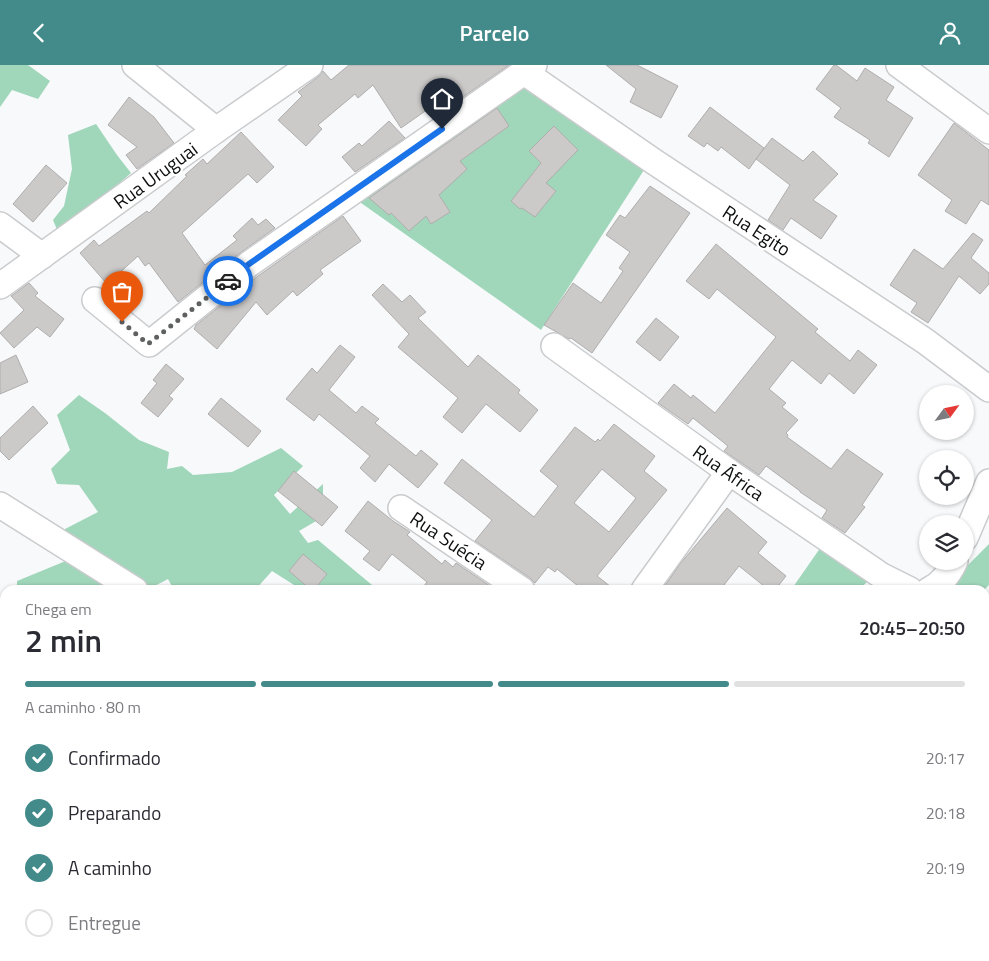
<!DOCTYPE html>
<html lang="pt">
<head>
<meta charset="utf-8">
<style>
  :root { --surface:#fff; --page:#f2f2f3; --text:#2b2b33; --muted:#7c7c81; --line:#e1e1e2; --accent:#438b8b }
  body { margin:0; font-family:"Titillium Web",sans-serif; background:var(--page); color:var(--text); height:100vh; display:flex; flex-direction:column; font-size:19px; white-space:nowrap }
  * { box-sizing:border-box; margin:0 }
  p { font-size:16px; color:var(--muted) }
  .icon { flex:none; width:28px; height:28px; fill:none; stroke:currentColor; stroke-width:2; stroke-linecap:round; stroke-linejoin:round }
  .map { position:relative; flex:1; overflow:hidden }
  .panel { position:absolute; left:0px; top:520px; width:990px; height:376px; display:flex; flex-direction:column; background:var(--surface); border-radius:15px 15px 0 0; box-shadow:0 1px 4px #0004 }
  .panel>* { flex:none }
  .needle { width:32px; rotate:57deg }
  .controls { position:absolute; left:919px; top:320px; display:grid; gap:10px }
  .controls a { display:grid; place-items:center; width:55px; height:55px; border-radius:50%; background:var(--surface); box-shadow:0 1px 4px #0004; font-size:25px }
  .pin { position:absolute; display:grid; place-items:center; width:42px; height:42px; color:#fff; margin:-51px -21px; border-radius:50% 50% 50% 0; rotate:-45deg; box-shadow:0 0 5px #0007 }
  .pin .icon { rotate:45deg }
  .courier { position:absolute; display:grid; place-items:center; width:50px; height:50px; margin:-25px; border:4px solid #1a73e8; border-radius:50%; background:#fff; color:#222; box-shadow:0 1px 6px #0007 }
  .overview em { font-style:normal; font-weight:600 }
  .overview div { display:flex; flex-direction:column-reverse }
  .overview { display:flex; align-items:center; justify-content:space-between; height:85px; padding:0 25px }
  h1 { font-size:32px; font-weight:600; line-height:38px }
  .bar { display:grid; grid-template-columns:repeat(4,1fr); gap:8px 5px; align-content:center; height:60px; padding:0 25px }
  .bar i { height:6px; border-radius:4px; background:var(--line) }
  .bar .on { background:var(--accent) }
  .bar p { grid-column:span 4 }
  ol { padding:0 25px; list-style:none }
  li { display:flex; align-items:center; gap:15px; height:55px }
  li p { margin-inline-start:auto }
  li .icon { padding:5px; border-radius:50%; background:var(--accent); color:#fff; stroke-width:4 }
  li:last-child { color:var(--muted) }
  li i { width:28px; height:28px; border:2px solid var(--line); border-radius:50% }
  header { display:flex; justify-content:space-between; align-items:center; height:65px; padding:0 25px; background:var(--accent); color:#fff; font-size:22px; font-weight:600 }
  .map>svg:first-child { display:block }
  .green { fill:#a0d6ba }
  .building { fill:#ccc9c9; stroke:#b0adad; fill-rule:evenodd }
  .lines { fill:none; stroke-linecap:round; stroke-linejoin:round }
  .street-casing { stroke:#c9cbcd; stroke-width:28 }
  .street { stroke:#fff; stroke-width:25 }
  .done { stroke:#5f6061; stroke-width:5; stroke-dasharray:0 9 }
  .route { stroke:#1a73e8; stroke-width:6 }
  .labels { text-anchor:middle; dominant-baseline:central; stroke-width:4.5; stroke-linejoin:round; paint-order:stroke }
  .street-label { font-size:19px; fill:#0d0e0e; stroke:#fff }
</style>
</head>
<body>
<header><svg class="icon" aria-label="back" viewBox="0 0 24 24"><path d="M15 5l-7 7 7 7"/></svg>Parcelo<svg class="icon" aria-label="person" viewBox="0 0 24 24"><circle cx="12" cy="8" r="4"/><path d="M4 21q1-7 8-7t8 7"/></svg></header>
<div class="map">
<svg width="989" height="896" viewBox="0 0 989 896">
  <rect width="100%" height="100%" fill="#f7f9fb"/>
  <g class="green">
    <path d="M0,0h28l22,16 -12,18 -26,-9 -12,17z"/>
    <path d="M526,17l118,88 -103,160 -187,-132z"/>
    <path d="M96,59l21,31 14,18 -54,47 -19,12 -5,-12 11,-14 8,-37 -4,-34z"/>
    <path d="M79,330l26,18 34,27 30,12 -2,17 15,-3 11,9 39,-3 49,-24 22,18 -29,29 16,19 33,-30v33l-24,14 9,12 10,-3 60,50h-76l-30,-19 -17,19h-81l-6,-11 -21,11 -78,-47 -4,-14 33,-17 -19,-27 -22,-1 -6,-15 19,-19 -13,-35z"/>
    <path d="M823,479l51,32 -16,14h-67z"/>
    <path d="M989,479v41l-5,5h-45l19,-15z"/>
    <path d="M73,493l48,32h-104v-9z"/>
    <path d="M427,891h112l-2,5h-111z"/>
    <path d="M710,891h63l-4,5h-56z"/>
  </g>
  <g class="building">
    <path d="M349,0h160l-72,50 -6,-8 -30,21 -28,-43 -15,13 -3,-4 -37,31 4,4 -16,17 -28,-26 24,-24 -4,-4 20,-15 5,-6 8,9z"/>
    <path d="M606,0h31l41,21 -17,32 -31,-16 6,-13z"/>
    <path d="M834,0h2l21,16 8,-13 29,19 -8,13 27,18 -24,39 -21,-14 2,-3 -36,-23 7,-9 -25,-19z"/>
    <path d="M129,32l25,20 20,26 -37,26 -11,-14 11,-8 -29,-22z"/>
    <path d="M710,42l54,41 -15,21 -28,-22 -3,4 -11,-8 -3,4 -16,-11z"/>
    <path d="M497,43l12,18 -49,35 7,8 -28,26 11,17 -19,12 -5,-8 -17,15 -18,-18 -2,2 -20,-17z"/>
    <path d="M389,56l16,17 -50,34 -13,-15 17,-14 3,3z"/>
    <path d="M954,58l35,27v55l-8,-5 -15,24 -21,-13 7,-11 -34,-25z"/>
    <path d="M554,61l24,24 -32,33 10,8 -21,26 -13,-9 -2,1 -9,-8 30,-38 -12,-12z"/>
    <path d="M241,67l33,35 -17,16 -9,-9 -66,59 23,32 32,-25 -4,-4 19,-18 6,7 8,-6 9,9 -35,25 -62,49 -29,-39 -4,3 -7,-10 -31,28 -27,-31 14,-13 5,6 48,-35 2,2 38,-37 -2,-1 18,-16 4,5z"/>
    <path d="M772,73l31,23 10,-10 25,23 -25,26 24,16 -16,23 -30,-21 -8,12 -15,-10 22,-35 -34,-26z"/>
    <path d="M46,100l21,18 -34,39 -20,-18z"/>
    <path d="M650,121l40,27 -98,140 -21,-15 -2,1 -25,-14 29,-42 28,20 22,-32 -4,-3 11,-16 -24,-17 14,-20 5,3z"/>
    <path d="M343,151l18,25 -41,29 3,4 -26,22 -4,-5 -26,24 -11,-13 -39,47 -23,-20 2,-4 62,-49z"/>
    <path d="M973,168l10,7 -12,18 18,15v11l-9,10 -21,-18 -31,47 -17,-11 6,-9 -27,-18 24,-36 29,20z"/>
    <path d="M716,179l102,85 -3,3 35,29 8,-11 19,15 -23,29 -25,-21 -8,11 -29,-24 -23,29 17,14 -4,4 16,13 -12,13 2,2 -1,2 44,32 16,-20 36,25 -21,31 3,2 -20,26 -23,-15 5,-8 -27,-18v-1l-34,-25 -7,9 -35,-24 4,-5 -35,-28 -5,6 -30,-21 16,-19 17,14 2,-3 22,18 61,-76 -59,-48 -8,10 -23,-18z"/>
    <path d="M29,218l9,10 -3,3 29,23 -14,18 -13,-10 -23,21 -14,-15 24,-23 -13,-14z"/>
    <path d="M383,219l19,18 8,-7 16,17 -8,6 50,49 10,-12 42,35 -2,3 20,17 -18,22 -34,-28 -24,29 -19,-16 15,-19 -60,-51 11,-13 -37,-39z"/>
    <path d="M656,253l23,19 -19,24 -24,-19z"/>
    <path d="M340,280l15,12 -26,33 27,23 6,-7 17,13 -4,4 41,33 5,-6 17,14 -20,24 -29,-24 -14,18 -15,-14 10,-12 -51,-42 -5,7 -28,-22 26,-31 5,5z"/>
    <path d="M16,290l12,27 -28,12v-31z"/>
    <path d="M166,299l18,15 -15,17 4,3 -15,18 -17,-14 16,-20 -4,-3z"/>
    <path d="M221,333l40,33 -13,16 -40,-33z"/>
    <path d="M33,341l15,17 -39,37 -9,-9v-13z"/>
    <path d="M614,359l41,32 -11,15 23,19 -70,86 18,14h-32l-26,-21 -2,3 -7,-5 -13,16 -5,-5 -55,-37 17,-21 -48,-37 18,-24 72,58 24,-31 -18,-15 35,-44 20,15 3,-3 2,2zM602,404l34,29 -27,34 -35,-29z"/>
    <path d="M294,406l44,36 -16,19 -44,-35z"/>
    <path d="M368,436l25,20 17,11 -3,3 35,29 3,-4 8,7 3,-4 40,27h-75l6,-8 -35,-28 -13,17 -16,-12 7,-8 -25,-20z"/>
    <path d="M727,443l40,34 -9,11 28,23 -11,14h-6l-30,-24 -19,24h-58l18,-26z"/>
    <path d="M303,489l24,20 -13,16h-3l-22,-19z"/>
  </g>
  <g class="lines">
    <g class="street-casing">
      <g id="street">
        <path d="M135,0l81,65"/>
        <path d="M899,0l90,66"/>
        <path d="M524,7l129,89 272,180 64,48"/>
        <path d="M0,160l42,31"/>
        <path d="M0,221l216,-156 94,-65"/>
        <path d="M95,235l54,44 100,-80 285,-199"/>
        <path d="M554,281l175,126 153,104 28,14"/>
        <path d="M0,440l135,85"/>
        <path d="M401,443l121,82"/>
        <path d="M965,473l24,-56"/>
        <path d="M644,525l85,-118"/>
        <path d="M929,525c13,-6 20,-16 26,-29"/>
        <path d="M985,600l4,-2"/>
        <path d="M298,891l6,5"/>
        <path d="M9,896l3,-5"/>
        <path d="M625,896l4,-5"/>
      </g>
    </g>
    <use href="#street" class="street"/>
  </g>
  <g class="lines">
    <path class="done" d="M122,257l26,22 80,-63"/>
    <path class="route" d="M228,216l21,-17 193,-135"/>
  </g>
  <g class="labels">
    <g class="street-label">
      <text transform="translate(155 110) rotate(-36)">Rua Uruguai</text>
      <text transform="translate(757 165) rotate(33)">Rua Egito</text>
      <text transform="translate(729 407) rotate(35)">Rua África</text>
      <text transform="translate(449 475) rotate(34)">Rua Suécia</text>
    </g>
  </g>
</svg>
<div class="controls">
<a><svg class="needle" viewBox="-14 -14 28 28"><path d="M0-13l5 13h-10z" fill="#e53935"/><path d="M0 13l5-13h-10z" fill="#7c7c81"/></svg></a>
<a><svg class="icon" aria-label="locate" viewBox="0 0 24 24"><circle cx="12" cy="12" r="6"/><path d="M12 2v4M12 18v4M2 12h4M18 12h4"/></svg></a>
<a><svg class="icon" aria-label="layers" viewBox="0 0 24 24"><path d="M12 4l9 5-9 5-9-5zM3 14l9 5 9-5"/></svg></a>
</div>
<div class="pin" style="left:122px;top:257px;background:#ea580c"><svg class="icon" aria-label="bag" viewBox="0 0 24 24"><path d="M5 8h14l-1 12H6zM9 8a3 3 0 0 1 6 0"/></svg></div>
<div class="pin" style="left:442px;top:64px;background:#1f2937"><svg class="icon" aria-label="home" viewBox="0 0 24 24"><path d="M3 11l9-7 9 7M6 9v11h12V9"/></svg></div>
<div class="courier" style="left:228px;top:216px"><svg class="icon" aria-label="car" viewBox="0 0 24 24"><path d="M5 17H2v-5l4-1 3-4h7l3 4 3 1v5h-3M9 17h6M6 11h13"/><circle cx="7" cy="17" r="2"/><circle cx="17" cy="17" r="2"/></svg></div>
<section class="panel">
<div class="overview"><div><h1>2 min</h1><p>Chega em</p></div><em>20:45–20:50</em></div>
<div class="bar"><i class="on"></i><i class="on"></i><i class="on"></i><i></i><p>A caminho · 80 m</p></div>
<ol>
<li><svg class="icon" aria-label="check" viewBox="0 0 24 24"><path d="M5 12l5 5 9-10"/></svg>Confirmado<p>20:17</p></li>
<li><svg class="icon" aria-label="check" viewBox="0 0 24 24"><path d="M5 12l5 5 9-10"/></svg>Preparando<p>20:18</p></li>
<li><svg class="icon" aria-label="check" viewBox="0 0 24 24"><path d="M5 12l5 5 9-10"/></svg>A caminho<p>20:19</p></li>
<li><i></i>Entregue</li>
</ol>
</section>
</div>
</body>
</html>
